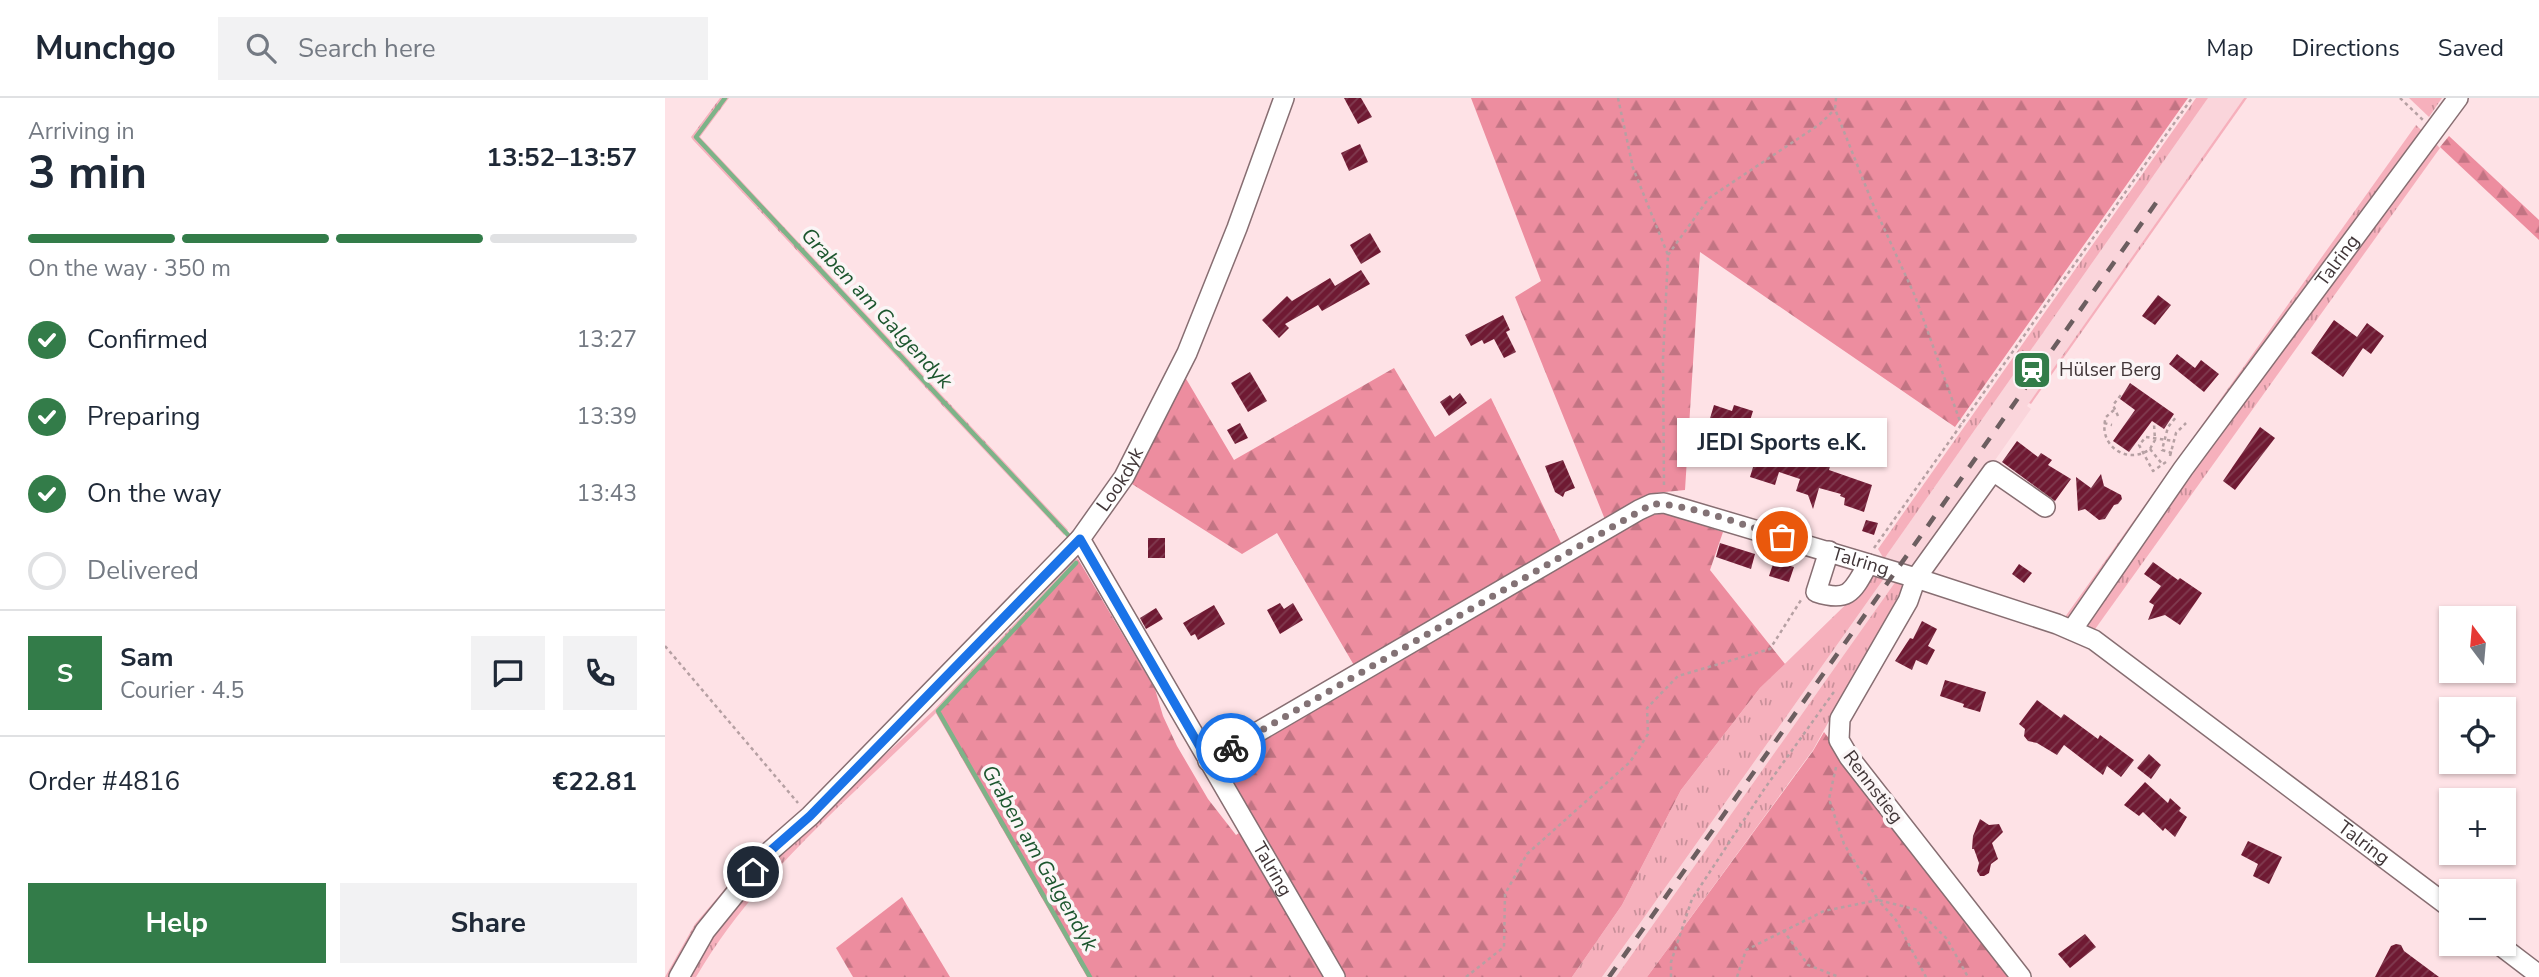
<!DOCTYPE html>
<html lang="en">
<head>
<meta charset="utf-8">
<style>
  :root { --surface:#fff; --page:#f2f2f3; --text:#1f2937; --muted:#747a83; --line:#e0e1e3; --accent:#337c49 }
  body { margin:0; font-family:"Nunito Sans",sans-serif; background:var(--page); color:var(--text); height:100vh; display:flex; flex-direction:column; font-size:26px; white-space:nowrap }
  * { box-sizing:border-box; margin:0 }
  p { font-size:23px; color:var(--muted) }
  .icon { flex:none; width:38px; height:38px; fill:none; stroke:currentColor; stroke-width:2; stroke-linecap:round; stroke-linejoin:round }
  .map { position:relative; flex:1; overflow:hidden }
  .drawer { display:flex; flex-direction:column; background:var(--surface); width:665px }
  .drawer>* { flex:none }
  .needle { width:46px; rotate:344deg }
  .buttons { position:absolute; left:1774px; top:508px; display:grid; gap:14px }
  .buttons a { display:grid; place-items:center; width:77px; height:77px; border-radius:0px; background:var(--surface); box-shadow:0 2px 5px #0004; font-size:35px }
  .pin { position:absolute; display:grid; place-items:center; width:60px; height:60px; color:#fff; margin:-30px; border:4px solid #fff; border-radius:50%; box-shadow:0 2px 7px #0007 }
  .courier { position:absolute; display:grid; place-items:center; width:70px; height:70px; margin:-35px; border:5px solid #1a73e8; border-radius:50%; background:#fff; color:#222; box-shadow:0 2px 9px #0007 }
  .bubble { position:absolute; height:49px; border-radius:0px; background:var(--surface); box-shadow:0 2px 5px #0004; font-size:23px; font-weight:700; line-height:49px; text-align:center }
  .summary em { font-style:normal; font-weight:700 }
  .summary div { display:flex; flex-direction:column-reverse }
  .summary { display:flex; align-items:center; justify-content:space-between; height:119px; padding:0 28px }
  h1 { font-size:46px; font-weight:700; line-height:52px }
  .bar { display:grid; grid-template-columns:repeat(4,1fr); gap:10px 7px; align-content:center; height:84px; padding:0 28px }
  .bar i { height:9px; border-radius:5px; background:var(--line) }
  .bar .selected { background:var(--accent) }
  .bar p { grid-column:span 4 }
  .line { display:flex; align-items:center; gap:18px; padding:0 28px; border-top:2px solid var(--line) }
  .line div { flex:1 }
  .round { display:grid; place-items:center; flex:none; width:74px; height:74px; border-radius:0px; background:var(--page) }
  ol { padding:0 28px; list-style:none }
  li { display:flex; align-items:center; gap:21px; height:77px }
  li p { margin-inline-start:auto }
  li .icon { padding:7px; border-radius:50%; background:var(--accent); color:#fff; stroke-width:4 }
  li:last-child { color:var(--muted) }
  li i { width:38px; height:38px; border:4px solid var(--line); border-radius:50% }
  .cta { display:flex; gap:14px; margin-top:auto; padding:14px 28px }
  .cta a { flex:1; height:80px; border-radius:0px; background:var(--accent); color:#fff; font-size:28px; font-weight:700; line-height:80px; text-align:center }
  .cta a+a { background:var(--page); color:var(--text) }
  header { display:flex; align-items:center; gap:42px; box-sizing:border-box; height:98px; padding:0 35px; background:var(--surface); border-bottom:2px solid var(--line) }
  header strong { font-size:33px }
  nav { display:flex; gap:38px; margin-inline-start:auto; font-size:24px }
  .search { width:490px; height:63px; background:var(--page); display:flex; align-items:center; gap:18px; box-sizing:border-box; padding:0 24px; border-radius:0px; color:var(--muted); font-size:26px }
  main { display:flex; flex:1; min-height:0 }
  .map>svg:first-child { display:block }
  .built { fill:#fad5db }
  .grass { fill:url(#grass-tufts) }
  .forest { fill:url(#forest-firs) }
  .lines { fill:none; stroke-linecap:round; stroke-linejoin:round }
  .stream { stroke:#7db388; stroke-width:4.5 }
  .building { fill:url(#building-hatch) }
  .minor-casing { stroke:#876e72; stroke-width:22 }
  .path { stroke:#b6a0a3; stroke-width:2.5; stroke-dasharray:3.5 3.5; stroke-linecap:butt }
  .minor { stroke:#fff; stroke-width:19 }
  .rail { stroke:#6c5e60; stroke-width:4.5; stroke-dasharray:12 12; stroke-linecap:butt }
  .done { stroke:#837275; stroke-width:7; stroke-dasharray:0 12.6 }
  .route { stroke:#1a73e8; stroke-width:9 }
  .labels { text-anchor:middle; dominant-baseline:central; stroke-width:7; stroke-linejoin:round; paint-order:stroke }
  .street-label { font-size:19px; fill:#413638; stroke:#fbf5f6 }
  .poi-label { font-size:19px; fill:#413638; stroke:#fbf5f6; text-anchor:start }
  .water-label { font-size:21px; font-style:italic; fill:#1c562e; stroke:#fbf5f6 }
</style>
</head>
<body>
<header>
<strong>Munchgo</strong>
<div class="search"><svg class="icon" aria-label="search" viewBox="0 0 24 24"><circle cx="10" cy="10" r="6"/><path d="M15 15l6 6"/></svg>Search here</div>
<nav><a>Map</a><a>Directions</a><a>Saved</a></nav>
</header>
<main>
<section class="drawer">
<div class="summary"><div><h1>3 min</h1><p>Arriving in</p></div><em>13:52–13:57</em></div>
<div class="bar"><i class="selected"></i><i class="selected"></i><i class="selected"></i><i></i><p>On the way · 350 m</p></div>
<ol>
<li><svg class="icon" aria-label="check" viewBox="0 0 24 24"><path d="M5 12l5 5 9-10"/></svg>Confirmed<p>13:27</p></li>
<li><svg class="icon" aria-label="check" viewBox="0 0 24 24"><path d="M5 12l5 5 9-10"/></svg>Preparing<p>13:39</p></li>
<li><svg class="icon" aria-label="check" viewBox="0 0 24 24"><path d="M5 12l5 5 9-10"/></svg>On the way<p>13:43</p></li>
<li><i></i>Delivered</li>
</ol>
<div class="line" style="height:126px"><b class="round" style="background:var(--accent);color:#fff">S</b><div><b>Sam</b><p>Courier · 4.5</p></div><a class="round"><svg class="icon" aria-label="chat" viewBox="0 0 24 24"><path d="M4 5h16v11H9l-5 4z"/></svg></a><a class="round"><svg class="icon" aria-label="phone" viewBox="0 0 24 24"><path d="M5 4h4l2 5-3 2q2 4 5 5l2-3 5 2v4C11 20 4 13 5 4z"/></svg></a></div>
<div class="line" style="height:91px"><div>Order #4816</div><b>€22.81</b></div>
<div class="cta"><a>Help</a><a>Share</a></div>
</section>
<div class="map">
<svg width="1874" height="879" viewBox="0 0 1874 879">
  <defs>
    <pattern id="grass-tufts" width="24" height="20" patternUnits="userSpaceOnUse" patternTransform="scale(1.75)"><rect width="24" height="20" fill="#f6b0bc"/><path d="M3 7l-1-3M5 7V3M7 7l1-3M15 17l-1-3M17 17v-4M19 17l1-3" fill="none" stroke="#c9909a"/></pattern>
    <pattern id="forest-firs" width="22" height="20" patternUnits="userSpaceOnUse" patternTransform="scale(1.75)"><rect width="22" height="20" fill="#ed8d9f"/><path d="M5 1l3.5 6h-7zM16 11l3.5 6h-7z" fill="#c27483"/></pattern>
    <pattern id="building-hatch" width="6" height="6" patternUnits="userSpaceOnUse" patternTransform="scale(1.75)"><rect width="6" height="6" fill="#6f1a33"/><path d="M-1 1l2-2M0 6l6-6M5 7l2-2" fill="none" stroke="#803c50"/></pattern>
  </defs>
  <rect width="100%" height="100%" fill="#fee2e6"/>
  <g class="built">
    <path d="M1543,0h36l-217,308 4,3 -114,162 -33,-12z"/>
    <path d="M1220,479l11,4 -280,396h-14z"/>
  </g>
  <g class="grass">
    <path d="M55,0h9l-29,39 368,393 -4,5 -371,-395 -2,-3z"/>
    <path d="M1531,0h12l-324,461 -6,-10z"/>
    <path d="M1579,0h3l-216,306 -2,-1z"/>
    <path d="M1744,0h33l-13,19z"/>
    <path d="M1751,27l24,23 -347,484 -28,-15z"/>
    <path d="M411,460l2,1c-48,52 -94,106 -144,156 -83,83 -178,159 -238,262h-11l29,-50 66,-76 154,-141z"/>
    <path d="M1209,475l11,4 -283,400h-30l50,-72 59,-115 79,-102 112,-109z"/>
    <path d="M1231,483l9,3 -92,166 -166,227h-31z"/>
    <path d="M107,736l3,8 -101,135h-9l30,-53z"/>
  </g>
  <g class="forest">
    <path d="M806,0h717l-233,329 -255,-175 -15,238 -30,3 -49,29 -91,-225 26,-16z"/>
    <path d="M1784,38l90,84v20l-99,-93z"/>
    <path d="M729,270l41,69 56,-39 72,149 -208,120 -78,-134 -35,21 -110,-70 53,-107 49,83z"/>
    <path d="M1000,415l58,19 -13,38 75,94 -25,24 -79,102 -59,115 -50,72h-227l-125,-214 427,-247z"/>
    <path d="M413,461l77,130 8,27 14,30 31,53 28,36 3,-2 85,144h-237l-151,-264z"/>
    <path d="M1159,634l191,245h-368l166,-226z"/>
    <path d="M237,799l48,80h-97l-17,-29z"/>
  </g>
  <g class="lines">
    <g class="stream">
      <path d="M60,0l-29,39 373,399"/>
      <path d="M411,465l-138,148 152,266"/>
    </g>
  </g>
  <g class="building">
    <path d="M679,0h17l11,19 -14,7z"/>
    <path d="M695,46l8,18 -19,9 -8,-18z"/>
    <path d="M705,135l11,19 -20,12 -11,-19z"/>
    <path d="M696,172l9,14 -48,27 -4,-6 -33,19 4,4 -10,10 -17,-18 25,-24 5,5 38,-23 5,8z"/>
    <path d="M1493,197l13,10 -16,20 -13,-9z"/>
    <path d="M838,217l7,15 -4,2 10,20 -12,6 -10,-19 -10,5 -2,-4 -11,6 -6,-11z"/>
    <path d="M1669,222l23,17 10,-14 17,13 -13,18 -8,-6 -20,29 -32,-24z"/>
    <path d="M1512,256l18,14 6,-8 18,14 -15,18 -35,-28z"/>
    <path d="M585,274l17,29 -19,11 -17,-29z"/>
    <path d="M1465,285l44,31 -10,15 -12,-8 -23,31 -16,-11 22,-31 -15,-11z"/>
    <path d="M795,295l7,10 -18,13 -9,-14 10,-7 3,4z"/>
    <path d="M1049,307l18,6 2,-6 19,6 -9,29 -18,-6 -1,6 -20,-5z"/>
    <path d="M575,325l8,15 -13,6 -8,-14z"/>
    <path d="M1126,325l12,3 -1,3 35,11 -8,30 43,15 -8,27 -20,-7 1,-7 -5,-2 1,-2 -22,-6 -6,21 -5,-14 -12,-4 4,-12 -21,-7 -4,13 -25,-8 7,-23 23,7z"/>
    <path d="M1595,329l15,11 -40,52 -12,-9z"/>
    <path d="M1352,343l21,16 3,-4 11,7 -4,5 23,14 -16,22 -53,-39z"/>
    <path d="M898,362l12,28 -10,4 -2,5 -8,-5 -10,-26z"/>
    <path d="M1436,376l3,12 17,9 1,4 -4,5 -4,1 -9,14 -6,1 -14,-11 -7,2 -2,-34 15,11z"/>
    <path d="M1201,422l12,3 -4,12 -12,-4z"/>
    <rect x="483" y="440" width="17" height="20"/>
    <path d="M1055,445l35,11 -4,15 -35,-12z"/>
    <path d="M1109,463l20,6 -5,15 -20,-6z"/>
    <path d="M1488,464l25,18 2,-2 22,15 -22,32 -15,-10 -17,5 6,-15 -5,-3 12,-16 -17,-12z"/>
    <path d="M1354,466l13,9 -8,10 -12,-9z"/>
    <path d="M615,505l4,6 9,-6 10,17 -23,14 -13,-24z"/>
    <path d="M549,507l11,19 -27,16 -3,-6 -4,2 -8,-13z"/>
    <path d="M491,510l7,11 -17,10 -6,-11z"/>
    <path d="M1257,523l15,8 -9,17 7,4 -8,15 -11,-5 -4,10 -17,-9 15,-23 3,1z"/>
    <path d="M1280,582l41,12 -6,20 -17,-5 1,-3 -24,-8z"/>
    <path d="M1372,602l24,18 3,-4 34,25 2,-4 34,25 -13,17 -14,-11 -4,9 -39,-30 -7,10 -20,-12 -9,-2 -4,-5 1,-7 -6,-5z"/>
    <path d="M1484,656l12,11 -10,14 -14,-11z"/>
    <path d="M1480,684l23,21 2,-5 11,10 -2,3 8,6 -12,20 -10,-9 -2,3 -20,-19 -4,4 -15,-11z"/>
    <path d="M1315,721l9,6 10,-1 4,8 -11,11 6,16 -7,5 -2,9 -5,3h-4l-3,-5 2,-8 -5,-14h-2l1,-13z"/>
    <path d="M1583,743l34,16 -13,27 -16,-8 5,-12 -17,-9z"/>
    <path d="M1420,836l11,13 -26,21 -12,-14z"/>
    <path d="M1731,846l5,1 3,6 35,26h-64l16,-31z"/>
  </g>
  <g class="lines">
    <g class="minor-casing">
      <g id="minor">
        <path id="s1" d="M415,441l255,438"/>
        <path d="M1164,453l-13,41c33,11 37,-1 52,-28"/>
        <path id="s2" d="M1407,532l111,-161 275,-371"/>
        <path id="s3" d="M543,663l431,-251 13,-6 12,-1 252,75 141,46 37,16 358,269"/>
        <path d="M1832,845l42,32"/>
        <path id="s4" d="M14,879l26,-46 64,-79 41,-36 270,-277 44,-62 63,-124 50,-125 47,-130"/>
        <path d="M1356,879l-172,-220 -10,-17 1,-21 68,-118 8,-23 77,-107 52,36"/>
      </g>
    </g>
    <g class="path">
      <path d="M953,0l15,70 35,87 -5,104 1,127"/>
      <path d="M1171,0l-1,11 37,93 43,94 46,128"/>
      <path d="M1735,0l23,22"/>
      <path d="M1003,157l41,-57 111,-74 15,-15"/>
      <path d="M1449,312l-8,7c-9,28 21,49 44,32l5,-9 -1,-16"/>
      <path d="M1453,318l-5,-11 8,-10"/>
      <path d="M1439,325l8,2"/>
      <path d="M1485,351l13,16"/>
      <path d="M1507,355l-10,-3 6,-23 9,-11"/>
      <path d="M1505,358l6,-23 10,-10"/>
      <path d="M1501,364l-13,9 -14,-26 7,-8 28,4"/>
      <path d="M1209,450l318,-450"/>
      <path d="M0,548l133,157"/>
      <path d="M1171,669l-7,32 15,45 34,56 40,10 29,29 21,38"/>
      <path d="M1118,832l25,35 31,12"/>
      <path d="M801,879l38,-30 1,-53 22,-40 103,-92 18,-28 -1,-26 31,-32 92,-27 31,-49"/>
      <path d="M1006,879v-15l21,-63 73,-111 71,-99"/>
      <path d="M1072,879l9,-27 78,-39 54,-11 18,20 30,57"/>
    </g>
    <use href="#minor" class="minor"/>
    <path class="rail" d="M944,879l554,-784"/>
  </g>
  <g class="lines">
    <path class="done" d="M566,650l421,-244c35,-1 94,22 130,33"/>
    <path class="route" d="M88,774l16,-20 41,-36 270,-277 128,222 23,-13"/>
  </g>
  <defs>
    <g id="station-square" transform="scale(2.0125)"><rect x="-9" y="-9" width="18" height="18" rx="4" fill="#337c49" stroke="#fbf5f6"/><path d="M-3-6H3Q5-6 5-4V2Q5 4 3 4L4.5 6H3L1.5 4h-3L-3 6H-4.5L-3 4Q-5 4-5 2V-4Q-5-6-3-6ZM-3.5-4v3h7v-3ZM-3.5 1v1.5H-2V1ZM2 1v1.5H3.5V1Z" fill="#fff"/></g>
  </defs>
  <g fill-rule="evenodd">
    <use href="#station-square" x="1367" y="272"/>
  </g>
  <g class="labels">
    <g class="street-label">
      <text stroke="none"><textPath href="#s2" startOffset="455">Talring</textPath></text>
      <text stroke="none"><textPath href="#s4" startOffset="668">Lookdyk</textPath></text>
      <text stroke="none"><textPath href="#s3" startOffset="730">Talring</textPath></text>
      <text transform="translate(1208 689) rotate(53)">Rennstieg</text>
      <text stroke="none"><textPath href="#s3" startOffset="1314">Talring</textPath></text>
      <text stroke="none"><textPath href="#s1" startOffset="382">Talring</textPath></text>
    </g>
    <g class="poi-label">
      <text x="1394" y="272">Hülser Berg</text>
    </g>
    <g class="water-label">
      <text transform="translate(212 210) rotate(47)">Graben am Galgendyk</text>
      <text transform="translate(375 760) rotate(60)">Graben am Galgendyk</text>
    </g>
  </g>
</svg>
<div class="buttons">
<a><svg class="needle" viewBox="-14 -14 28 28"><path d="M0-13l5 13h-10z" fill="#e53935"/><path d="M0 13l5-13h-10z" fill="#747a83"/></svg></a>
<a><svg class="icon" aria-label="locate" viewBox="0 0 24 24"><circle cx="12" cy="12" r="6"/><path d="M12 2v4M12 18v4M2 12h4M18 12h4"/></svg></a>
<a>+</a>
<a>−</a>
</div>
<div class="pin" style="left:1117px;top:439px;background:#ea580c"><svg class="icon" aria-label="bag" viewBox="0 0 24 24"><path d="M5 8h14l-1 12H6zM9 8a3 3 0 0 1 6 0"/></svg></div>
<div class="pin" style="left:88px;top:774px;background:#1f2937"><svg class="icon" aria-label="home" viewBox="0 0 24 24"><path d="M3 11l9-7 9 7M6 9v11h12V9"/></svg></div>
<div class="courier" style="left:566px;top:650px"><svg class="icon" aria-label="bike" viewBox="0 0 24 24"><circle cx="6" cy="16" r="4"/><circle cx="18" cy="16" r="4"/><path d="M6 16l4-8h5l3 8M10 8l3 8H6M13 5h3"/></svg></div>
<div class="bubble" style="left:1012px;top:320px;width:210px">JEDI Sports e.K.</div>
</div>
</main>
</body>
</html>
